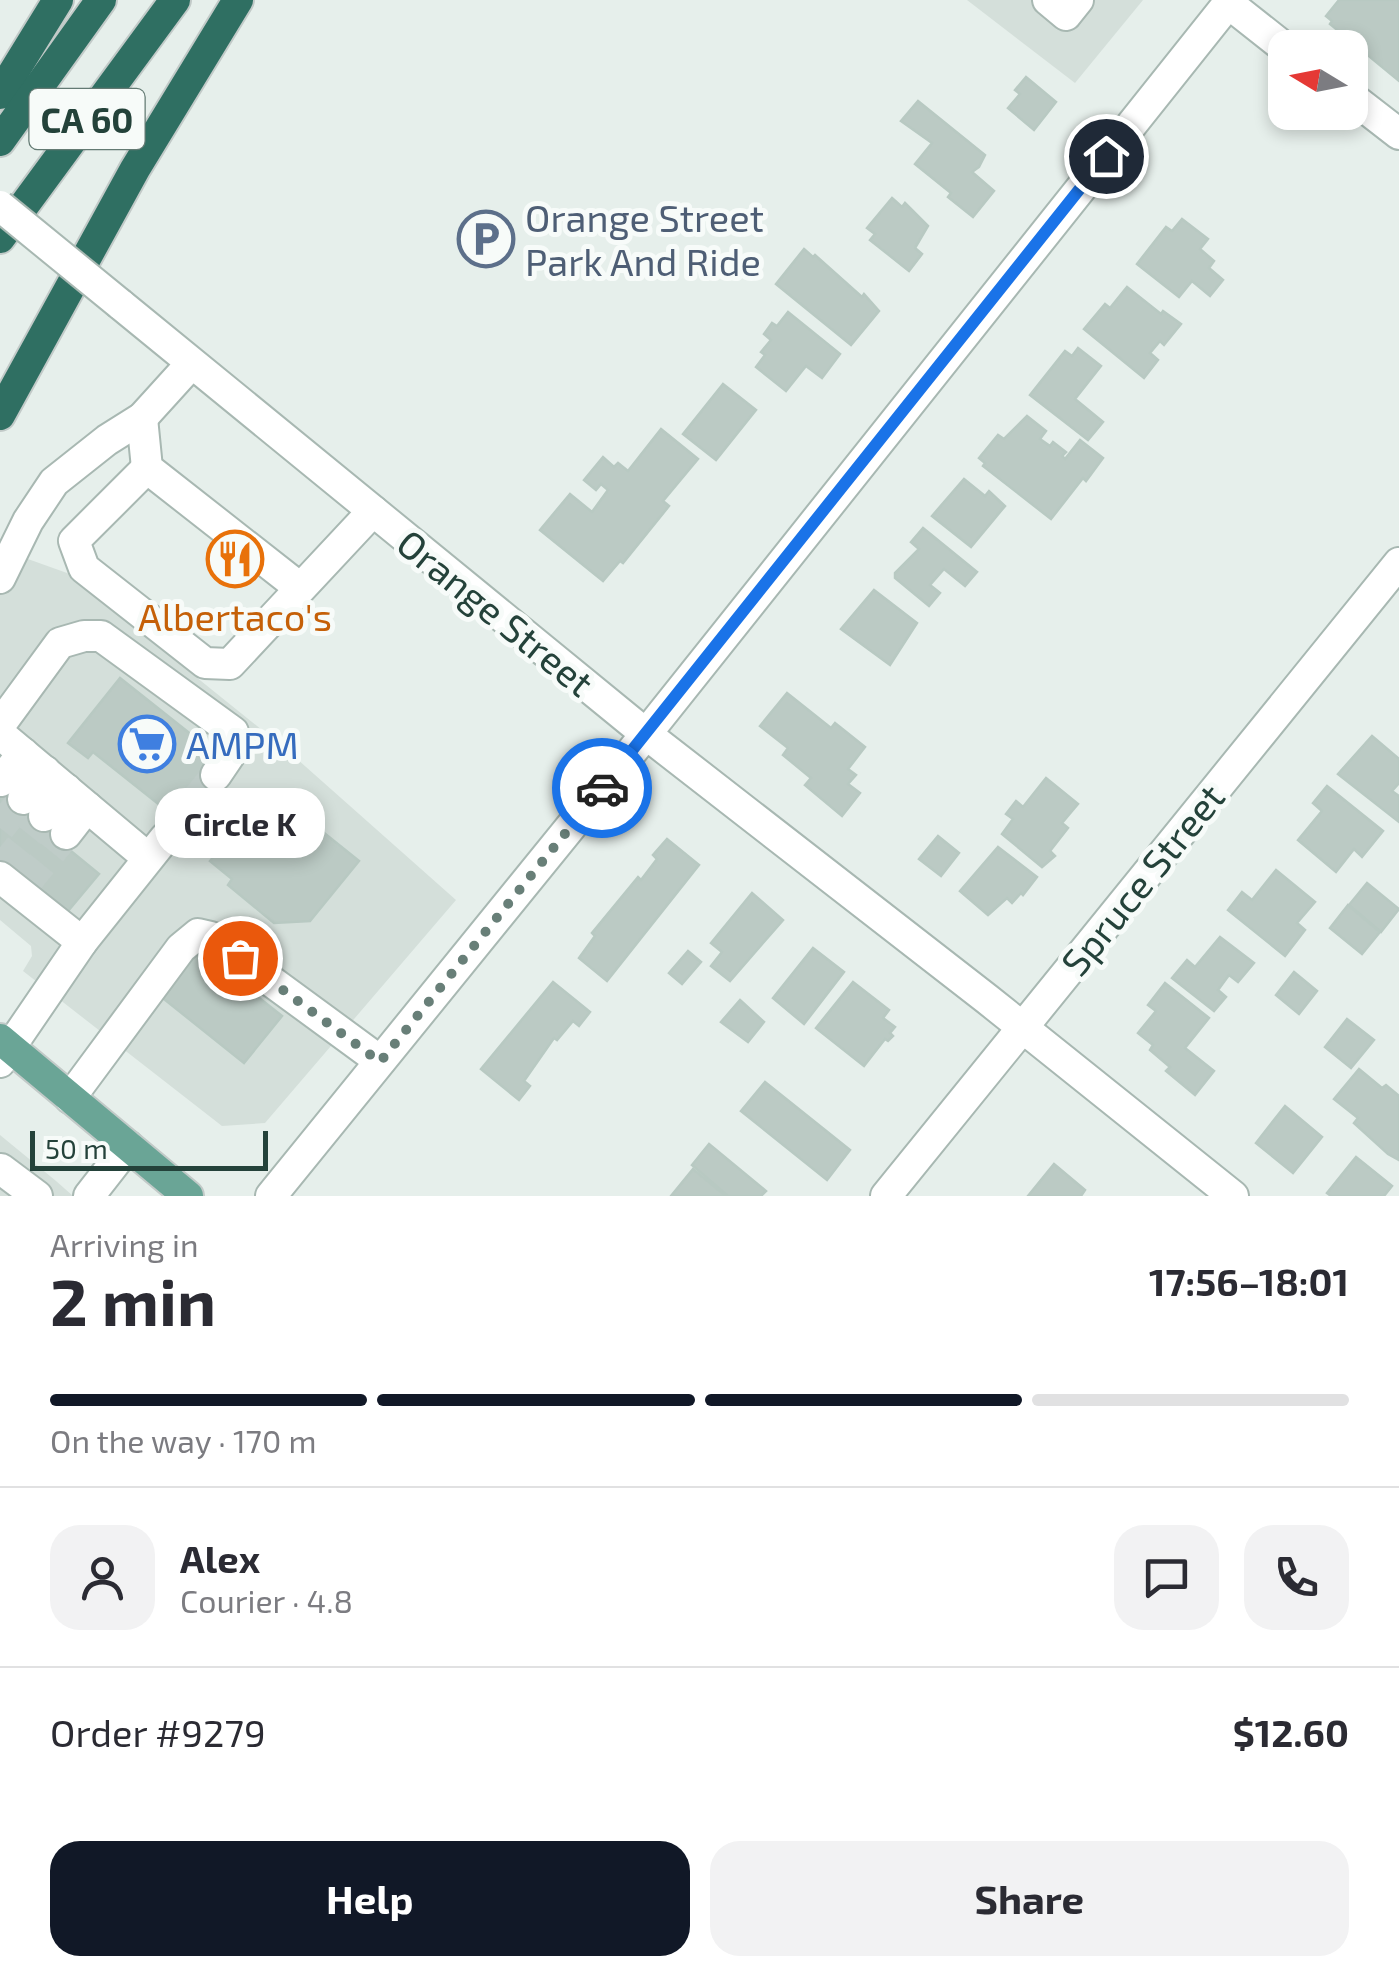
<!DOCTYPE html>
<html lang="en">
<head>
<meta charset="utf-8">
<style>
  :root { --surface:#fff; --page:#f2f2f3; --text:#2b2b33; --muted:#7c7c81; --line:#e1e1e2; --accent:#111827 }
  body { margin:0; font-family:"Exo 2",sans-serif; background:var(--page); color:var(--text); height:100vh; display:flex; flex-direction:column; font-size:38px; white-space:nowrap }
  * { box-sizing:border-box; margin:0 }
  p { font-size:32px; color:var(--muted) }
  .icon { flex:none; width:55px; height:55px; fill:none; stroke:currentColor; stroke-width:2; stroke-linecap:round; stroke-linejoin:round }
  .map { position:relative; height:1196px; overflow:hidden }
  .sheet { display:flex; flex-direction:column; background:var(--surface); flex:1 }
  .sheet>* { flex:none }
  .needle { width:65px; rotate:280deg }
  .tools { position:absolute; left:1268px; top:30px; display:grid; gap:20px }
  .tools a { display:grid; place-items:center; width:100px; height:100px; border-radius:20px; background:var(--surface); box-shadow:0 5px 15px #0003; font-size:50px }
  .scale { position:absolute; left:30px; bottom:25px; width:238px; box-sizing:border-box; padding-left:10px; border:5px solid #24423a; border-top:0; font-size:28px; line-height:35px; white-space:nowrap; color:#24423a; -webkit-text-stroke:8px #f7fbf9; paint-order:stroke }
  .pin { position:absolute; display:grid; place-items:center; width:85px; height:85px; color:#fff; margin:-42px; border:5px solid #fff; border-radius:50%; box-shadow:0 2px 10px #0007 }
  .courier { position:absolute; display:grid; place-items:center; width:100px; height:100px; margin:-50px; border:8px solid #1a73e8; border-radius:50%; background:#fff; color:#222; box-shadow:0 2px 12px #0007 }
  .bubble { position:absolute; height:70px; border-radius:30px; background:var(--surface); box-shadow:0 5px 15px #0003; font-size:32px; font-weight:700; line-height:70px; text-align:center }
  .overview em { font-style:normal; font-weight:700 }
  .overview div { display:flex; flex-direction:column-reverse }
  .overview { display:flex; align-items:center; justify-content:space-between; height:170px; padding:0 50px }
  h1 { font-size:65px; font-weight:700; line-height:75px }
  .bar { display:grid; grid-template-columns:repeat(4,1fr); gap:15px 10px; align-content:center; height:120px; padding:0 50px }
  .bar i { height:12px; border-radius:8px; background:var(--line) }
  .bar .current { background:var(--accent) }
  .bar p { grid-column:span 4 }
  .line { display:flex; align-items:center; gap:25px; padding:0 50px; border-top:2px solid var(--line) }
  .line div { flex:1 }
  .round { display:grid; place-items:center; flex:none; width:105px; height:105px; border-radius:30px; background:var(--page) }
  .primary-button { display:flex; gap:20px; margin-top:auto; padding:20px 50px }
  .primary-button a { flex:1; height:115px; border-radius:30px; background:var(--accent); color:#fff; font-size:40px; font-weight:700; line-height:115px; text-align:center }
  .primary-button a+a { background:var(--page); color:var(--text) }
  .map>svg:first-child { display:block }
  .built { fill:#d4dfda }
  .building { fill:#bbcac4; stroke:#b8c9c2; stroke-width:2.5 }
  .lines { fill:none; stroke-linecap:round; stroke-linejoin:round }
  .minor-tunnel { stroke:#bfccc8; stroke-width:30; stroke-dasharray:30 15; stroke-linecap:butt }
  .minor-casing { stroke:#a8b8b2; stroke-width:34 }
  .major-casing { stroke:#c2cac8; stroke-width:34 }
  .highway-casing { stroke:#c2cac8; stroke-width:34 }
  .minor { stroke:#fff; stroke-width:30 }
  .major { stroke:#6aa596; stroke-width:30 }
  .highway { stroke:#2f6f62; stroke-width:30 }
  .minor-bridge-casing { stroke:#a8b8b2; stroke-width:34; stroke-linecap:butt }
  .minor-bridge { stroke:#fff; stroke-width:30 }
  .done { stroke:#687f78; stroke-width:10; stroke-dasharray:0 18 }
  .route { stroke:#1a73e8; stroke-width:12 }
  .labels { text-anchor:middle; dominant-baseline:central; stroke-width:10; stroke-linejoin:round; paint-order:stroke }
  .shield { fill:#f7fbf9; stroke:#637a73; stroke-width:2.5 }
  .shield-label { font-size:35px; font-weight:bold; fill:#24423a }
  .service-label { font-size:38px; fill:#4e5e75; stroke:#f7fbf9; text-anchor:start }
  .street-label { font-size:38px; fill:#24423a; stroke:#f7fbf9 }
  .food-label { font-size:38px; fill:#c56008; stroke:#f7fbf9 }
  .shop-label { font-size:38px; fill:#366cbe; stroke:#f7fbf9; text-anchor:start }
</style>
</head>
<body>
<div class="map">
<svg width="1399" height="1196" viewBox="0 0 1399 1196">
  <rect width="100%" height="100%" fill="#e6efeb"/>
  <g class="built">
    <path d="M967,0h176l-68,83z"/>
    <path d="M0,549l67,24 221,178 168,149 -191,223 -43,3 -199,-155 9,-15 -1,-10 -31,-26z"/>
    <path d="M0,1135l56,46 17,15h-73z"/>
  </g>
  <g class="building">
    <path d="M1339,0h60v81l-69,-57 2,-3 -6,-5z"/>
    <path d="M1026,77l30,25 -22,28 -26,-22 12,-14 -5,-4z"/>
    <path d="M918,101l67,54 -6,12 -7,5 22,19 -21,26 -25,-20 3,-4 -36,-29 17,-21 -31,-22z"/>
    <path d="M892,198l10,9 3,-4 23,23 -13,22 7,6 -13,17 -39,-31 5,-6 -8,-6z"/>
    <path d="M1182,219l26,20 -8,10 14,12 -5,7 14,12 -13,16 -18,-15 -13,16 -42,-33 29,-37 6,4z"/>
    <path d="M804,249l9,8 2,-2 47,42 2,-3 15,17 -28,34 -75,-61z"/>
    <path d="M1127,287l34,27 2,-3 18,13 -17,21 -4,-4 -10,12 8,7 -14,18 -60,-49 21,-25 5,4z"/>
    <path d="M788,312l52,42 -18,24 -16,-12 -20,25 -30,-24 9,-12 -4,-3 10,-12 -7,-6 8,-11 5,3z"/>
    <path d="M1078,348l23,18 -26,33 28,23 -15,18 -58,-45 35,-44 7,5z"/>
    <path d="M723,384l33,26 -40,50 -33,-26z"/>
    <path d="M1027,416l19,15 -6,8 10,7 3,-4 13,10 -4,4 3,3 15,-19 23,18 -17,23 -3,-3 -32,41 -68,-53 2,-3 -6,-5 19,-23 6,4z"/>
    <path d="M661,429l37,30 -35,42 6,5 -46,57 -3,-2 -17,20 -63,-51 30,-36 22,18 16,-22 -7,-6 -5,6 -12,-10 19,-23 11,10 4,-4 10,8z"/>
    <path d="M964,479l21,17 4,-5 16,15 -34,41 -39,-31z"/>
    <path d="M923,528l54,44 -12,14 -21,-17 -14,16 10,8 -11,13 -34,-28v-5l24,-24 -8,-7z"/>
    <path d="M874,590l43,33 -27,42 -49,-36z"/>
    <path d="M120,678l97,77 -13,17 30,24 -44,54 -29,-23 10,-13 -78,-62 -5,6 -20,-15z"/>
    <path d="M787,693l44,35 4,-5 30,24 -17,22 8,6 -8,9 12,9 -18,23 -37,-31 6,-7 -28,-23 5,-7 -28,-22z"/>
    <path d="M1372,736l27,23v24l-7,8 7,5v26l-61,-48z"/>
    <path d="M1046,778l32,26 -16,19 6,5 -18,23 5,5 -13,11 -40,-33 11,-15 -7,-5 10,-13 7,6z"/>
    <path d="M1327,786l56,45 -21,26 -8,-8 -18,23 -38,-32 24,-29 -9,-8z"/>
    <path d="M0,793l99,81 -36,43 -63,-51z"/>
    <path d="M252,809l34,28 17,-21 56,45 -49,60 -36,2 -46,-38 4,-6 -22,-18z"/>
    <path d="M938,836l21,17 -18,23 -22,-17z"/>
    <path d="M667,839l32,26 -92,116 -28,-23 16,-22 -3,-3 46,-56 3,3 16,-21 -4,-4z"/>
    <path d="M998,847l39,30 -14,18 -2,-2 -9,10 -5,-5 -19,17 -28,-24z"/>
    <path d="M1276,870l39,32 -18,21 8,7 -20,26 -57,-46 14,-18 10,8z"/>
    <path d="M1367,883l32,26 -18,23 -32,-27z"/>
    <path d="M752,893l31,27 -53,61 -19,-15 11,-14 -11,-9z"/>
    <path d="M1348,905l32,27 -18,22 -32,-26z"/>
    <path d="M1220,937l34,26 -16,19 -9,-7 -11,15 8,7 -12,14 -42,-33 15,-18 8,7z"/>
    <path d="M196,948l86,68 -38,47 -85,-68z"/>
    <path d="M813,948l31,24 -40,52 -31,-26z"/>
    <path d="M688,951l13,11 -19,22 -13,-11z"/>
    <path d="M1294,972l23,19 -18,23 -23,-19z"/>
    <path d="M553,982l37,30 -11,14 -6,-5 -16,19 -3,-2 -30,43 6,5 -11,14 -38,-31z"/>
    <path d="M853,982l36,28 -6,8 12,9 -5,6 3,3 -5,5 -3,-2 -21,27 -48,-38z"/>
    <path d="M1165,983l44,35 -24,30 29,23 -19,24 -29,-24 4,-4 -20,-17 3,-5 -15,-12 18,-22 -8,-6z"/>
    <path d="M740,1000l24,22 -16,20 -27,-20z"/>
    <path d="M1347,1019l27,21 -23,28 -26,-21z"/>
    <path d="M1359,1069l23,19 4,-3 13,11v64l-11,-6 -34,-31 4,-5 -24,-19z"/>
    <path d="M765,1082l85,68 -23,30 -86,-69z"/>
    <path d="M1285,1106l37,31 -29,36 -37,-30z"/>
    <path d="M709,1144l57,47 -5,5h-33l-36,-31z"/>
    <path d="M1356,1157l36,29 -8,10h-53l-4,-3z"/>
    <path d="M1054,1164l31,26 -4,6h-53z"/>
    <path d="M693,1169l33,27h-55z"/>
  </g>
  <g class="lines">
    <g class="minor-tunnel">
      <path d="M0,828l23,-29"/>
      <path d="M165,838l51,-63"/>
      <path d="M1,870l43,-54"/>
      <path d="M23,887l43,-53"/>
    </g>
    <g class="minor-casing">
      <g id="minor">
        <path d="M1048,0l18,15 12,-15"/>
        <path d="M1228,3l57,45"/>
        <path d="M1350,96l49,38"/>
        <path d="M120,304l526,430 341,265 246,197"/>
        <path d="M142,418l5,50 153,120"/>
        <path d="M147,468l-73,73 10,27 121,95 25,1 143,-153"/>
        <path d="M0,578l28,-57 26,-39 53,-42 35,-22 49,-54"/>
        <path d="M0,725l60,-82 24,-7h17l132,96 2,15 -19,28"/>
        <path d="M0,734l148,124"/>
        <path d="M1,781l22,-28"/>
        <path d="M23,799l22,-28"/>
        <path d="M44,816l22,-27"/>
        <path d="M66,834l21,-27"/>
        <path d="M0,877l82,65"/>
        <path d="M0,1062l82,-120 83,-104"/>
        <path d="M70,1098l111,-150 17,-14 13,3 169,124"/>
        <path d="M1,1169l36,27"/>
        <path d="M89,1196l39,-50"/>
        <path d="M271,1196l375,-462 585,-734"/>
        <path d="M886,1196l513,-633"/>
      </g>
    </g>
    <g class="major-casing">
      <path id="major" d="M0,1039l188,157"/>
    </g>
    <g class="highway-casing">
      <g id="highway">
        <path d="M0,94l58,-94"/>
        <path d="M0,141l101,-141"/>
        <path d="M0,238l175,-238"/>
        <path d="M0,415l135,-246 103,-169"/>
      </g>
    </g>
    <use href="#minor" class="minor"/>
    <use href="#major" class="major"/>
    <use href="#highway" class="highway"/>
    <g class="minor-bridge-casing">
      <path id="minor-bridge" d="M0,206l120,98"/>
    </g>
    <use href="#minor-bridge" class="minor-bridge"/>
  </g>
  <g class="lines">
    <path class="done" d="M240,958l140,104 222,-274"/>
    <path class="route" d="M602,788l504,-632"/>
  </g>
  <defs>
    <g id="parking-ring" transform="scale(2.875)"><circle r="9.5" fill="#f7fbf9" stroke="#5c6f8a" stroke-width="1.5"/><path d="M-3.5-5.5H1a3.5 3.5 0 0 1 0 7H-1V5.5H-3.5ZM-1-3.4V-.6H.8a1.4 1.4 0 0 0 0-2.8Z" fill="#5c6f8a"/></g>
    <g id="restaurant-ring" transform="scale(2.875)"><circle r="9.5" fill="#f7fbf9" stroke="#e8710a" stroke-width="1.5"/><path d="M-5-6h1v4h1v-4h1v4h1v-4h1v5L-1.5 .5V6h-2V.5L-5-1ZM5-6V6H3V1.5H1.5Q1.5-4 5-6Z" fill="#e8710a"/></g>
    <g id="supermarket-ring" transform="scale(2.875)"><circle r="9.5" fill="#f7fbf9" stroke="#3f7fe0" stroke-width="1.5"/><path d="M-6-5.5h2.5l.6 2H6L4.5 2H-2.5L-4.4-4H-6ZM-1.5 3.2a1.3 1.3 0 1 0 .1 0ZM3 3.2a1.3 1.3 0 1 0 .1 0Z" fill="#3f7fe0"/></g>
  </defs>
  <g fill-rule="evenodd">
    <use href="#parking-ring" x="486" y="239"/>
    <use href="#restaurant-ring" x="235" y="559"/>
    <use href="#supermarket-ring" x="147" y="744"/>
  </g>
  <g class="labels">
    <rect class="shield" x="29.5" y="89" width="115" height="60" rx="8"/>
    <g class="shield-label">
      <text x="87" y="119">CA 60</text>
    </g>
    <g class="service-label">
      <text x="525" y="217">Orange Street<tspan x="525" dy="44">Park And Ride</tspan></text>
    </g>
    <g class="street-label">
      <text transform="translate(496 612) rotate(39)">Orange Street</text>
      <text transform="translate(1142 879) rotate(-51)">Spruce Street</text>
    </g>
    <g class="food-label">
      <text x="235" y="616">Albertaco's</text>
    </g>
    <g class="shop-label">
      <text x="186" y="744">AMPM</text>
    </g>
  </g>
</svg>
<div class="tools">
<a><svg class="needle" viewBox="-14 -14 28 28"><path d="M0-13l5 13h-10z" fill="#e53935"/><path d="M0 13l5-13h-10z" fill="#7c7c81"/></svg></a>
</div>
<div class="scale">50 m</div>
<div class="pin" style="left:240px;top:958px;background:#ea580c"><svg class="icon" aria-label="bag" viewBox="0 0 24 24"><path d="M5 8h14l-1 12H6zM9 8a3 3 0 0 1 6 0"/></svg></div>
<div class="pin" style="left:1106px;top:156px;background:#1f2937"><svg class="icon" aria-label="home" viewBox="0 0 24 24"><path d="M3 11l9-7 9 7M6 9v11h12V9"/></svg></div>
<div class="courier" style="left:602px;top:788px"><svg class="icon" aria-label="car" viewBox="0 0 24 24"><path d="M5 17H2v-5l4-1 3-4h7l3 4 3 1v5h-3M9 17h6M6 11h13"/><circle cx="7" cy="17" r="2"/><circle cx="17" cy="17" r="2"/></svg></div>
<div class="bubble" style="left:155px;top:788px;width:170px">Circle K</div>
</div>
<section class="sheet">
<div class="overview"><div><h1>2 min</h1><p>Arriving in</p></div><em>17:56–18:01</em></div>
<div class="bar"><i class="current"></i><i class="current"></i><i class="current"></i><i></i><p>On the way · 170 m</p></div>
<div class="line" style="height:180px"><a class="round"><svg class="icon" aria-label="person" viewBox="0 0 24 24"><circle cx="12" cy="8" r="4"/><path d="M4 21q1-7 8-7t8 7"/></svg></a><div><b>Alex</b><p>Courier · 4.8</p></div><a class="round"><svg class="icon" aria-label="chat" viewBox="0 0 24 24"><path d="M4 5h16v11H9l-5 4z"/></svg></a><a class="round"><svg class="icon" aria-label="phone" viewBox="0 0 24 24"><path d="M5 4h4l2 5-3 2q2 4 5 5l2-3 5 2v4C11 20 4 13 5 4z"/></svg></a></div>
<div class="line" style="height:130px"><div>Order #9279</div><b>$12.60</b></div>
<div class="primary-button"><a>Help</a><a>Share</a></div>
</section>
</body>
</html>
